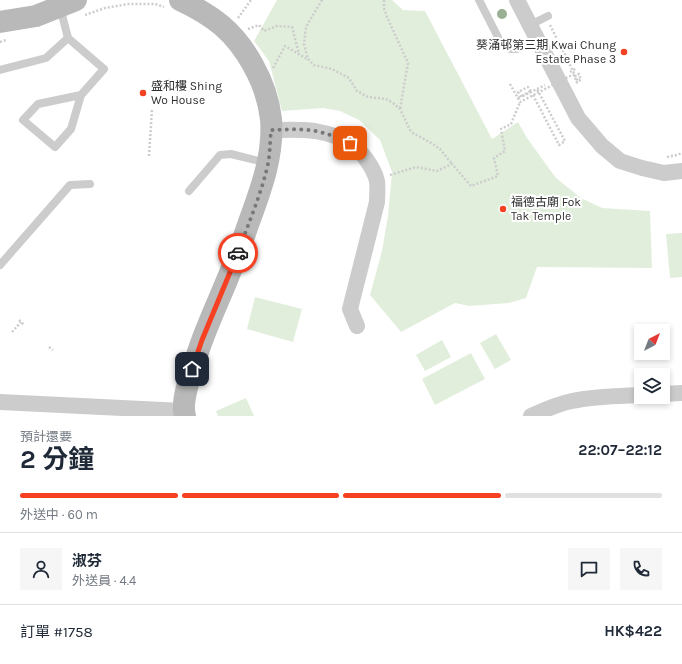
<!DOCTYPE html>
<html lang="zh-TW">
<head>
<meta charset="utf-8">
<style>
  :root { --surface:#fff; --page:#f6f6f7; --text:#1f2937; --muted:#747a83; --line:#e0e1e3; --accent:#f64022 }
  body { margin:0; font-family:Karla,"Noto Sans TC",sans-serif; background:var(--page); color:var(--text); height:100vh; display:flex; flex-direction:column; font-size:15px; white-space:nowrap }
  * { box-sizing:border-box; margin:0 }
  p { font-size:13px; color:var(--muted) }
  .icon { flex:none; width:22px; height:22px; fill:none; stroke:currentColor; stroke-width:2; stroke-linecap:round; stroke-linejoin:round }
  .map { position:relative; height:416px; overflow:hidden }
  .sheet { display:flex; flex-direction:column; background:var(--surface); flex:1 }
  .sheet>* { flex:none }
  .needle { width:26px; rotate:42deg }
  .fabs { position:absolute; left:634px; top:324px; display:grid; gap:8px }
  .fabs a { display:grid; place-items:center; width:36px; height:36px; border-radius:0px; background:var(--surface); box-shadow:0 2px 6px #0003; font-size:20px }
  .pin { position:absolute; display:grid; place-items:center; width:34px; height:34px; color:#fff; margin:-17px; border-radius:8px; box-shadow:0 2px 6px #0006 }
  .courier { position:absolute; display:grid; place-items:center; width:40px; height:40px; margin:-20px; border:3px solid #f64022; border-radius:50%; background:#fff; color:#222; box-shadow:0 1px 5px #0007 }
  .headline em { font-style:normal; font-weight:700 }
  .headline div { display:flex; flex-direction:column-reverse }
  .headline { display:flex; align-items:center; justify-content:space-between; height:68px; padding:0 20px }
  h1 { font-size:26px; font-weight:700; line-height:30px }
  .bar { display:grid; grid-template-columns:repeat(4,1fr); gap:6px 4px; align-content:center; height:48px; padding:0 20px }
  .bar i { height:5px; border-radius:3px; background:var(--line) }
  .bar .selected { background:var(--accent) }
  .bar p { grid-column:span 4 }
  .line { display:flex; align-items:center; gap:10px; padding:0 20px; border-top:1px solid var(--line) }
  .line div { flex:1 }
  .round { display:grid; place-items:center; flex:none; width:42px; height:42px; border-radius:0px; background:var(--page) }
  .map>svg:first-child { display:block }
  .green { fill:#e2eedc }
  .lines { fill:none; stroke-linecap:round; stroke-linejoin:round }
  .path { stroke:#ccc; stroke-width:2.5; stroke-dasharray:2 2; stroke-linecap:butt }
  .lane { stroke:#ccc; stroke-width:8 }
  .street { stroke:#ccc; stroke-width:16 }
  .secondary { stroke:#b9b9b9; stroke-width:22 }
  .path-bridge { stroke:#ccc; stroke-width:2.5; stroke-dasharray:2 2; stroke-linecap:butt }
  .tree { fill:#99b092 }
  .done { stroke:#787878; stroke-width:4; stroke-dasharray:0 7.2 }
  .route { stroke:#f64022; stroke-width:5 }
  .poi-dot { fill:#f64022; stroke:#fff; stroke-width:1.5 }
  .labels { text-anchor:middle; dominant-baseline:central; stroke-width:4; stroke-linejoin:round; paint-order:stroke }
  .poi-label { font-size:12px; fill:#2f2f2f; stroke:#fff; text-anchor:start }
</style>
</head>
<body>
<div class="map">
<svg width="682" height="416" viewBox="0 0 682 416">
  <rect width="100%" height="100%" fill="#fff"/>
  <g class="green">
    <path d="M277,0h115l11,10 22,1 67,128 26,-17 9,16 29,40 25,20 21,10 48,3 2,57 -115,-1 -11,31 -17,5 -40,3 -14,-3 -54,29 -31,-37 12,-44 6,-35 4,-44 -12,-32 -21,-20 -19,-9 -17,-3 -41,3 -13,-50 -15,-20z"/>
    <path d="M682,233v44l-12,1 -4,-44z"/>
    <path d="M255,297l47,12 -9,33 -46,-13z"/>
    <path d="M496,334l15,26 -16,9 -15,-26z"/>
    <path d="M442,340l9,17 -26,14 -9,-16z"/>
    <path d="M471,353l14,26 -50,26 -13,-26z"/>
    <path d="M246,398l8,18h-36l-2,-5z"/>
  </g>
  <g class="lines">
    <g class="path">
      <path d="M322,0l-16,27 -2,17 4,15 6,6 18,4 17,9 8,13 11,6 18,2 7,4 7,6 10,21 3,3 20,11 7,5 12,15"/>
      <path d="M384,0v8l3,9 21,46 -8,46"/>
      <path d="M85,15l20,-7 23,-4h27l9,3"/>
      <path d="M238,18l13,-18"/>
      <path d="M248,29l11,-4 5,6 13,-5 15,1 7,27"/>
      <path d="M0,42l6,-2"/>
      <path d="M273,68l12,-22 22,13"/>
      <path d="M570,72l7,-4"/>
      <path d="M576,83l1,-1 -3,-6 5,-2 2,6 -3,1"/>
      <path d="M531,91l-3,-4 -10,5 3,5 24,-12"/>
      <path d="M533,95l26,50 6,-4 -28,-52"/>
      <path d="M149,156l3,-47"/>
      <path d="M667,157l10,-2 5,-2"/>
      <path d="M390,175l26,-8 21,4 15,-7 19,22 27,-10 -4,-18 11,-7 -4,-22 10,-5 9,-22"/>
      <path d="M19,320l5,5"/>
      <path d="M12,332l9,-10"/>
      <path d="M49,347l4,3"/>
    </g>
    <g class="lane">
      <path d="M479,0l23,45 8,4h7l20,-11"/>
      <path d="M530,25l18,-9"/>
      <path d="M68,38l36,31 -23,26 -10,34 -16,18 -32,-27 15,-16 43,-9"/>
      <path d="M0,70l46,-12 22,-20 -8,-31"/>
      <path d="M189,191l31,-36 11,-1 36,9"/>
      <path d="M0,265l70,-80 20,-1"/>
    </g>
    <g class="street">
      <path d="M517,0l61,118 24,28 18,15 22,7 22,5 18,-2"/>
      <path d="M271,130c14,0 29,-1 44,1 11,2 25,6 35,12 11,7 24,25 27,38 1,7 0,14 0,21l-27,107 7,17"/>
      <path d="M663,394l19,-1"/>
      <path d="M0,402l183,9"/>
      <path d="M531,416c13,-6 26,-12 41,-15 22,-5 46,-5 69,-6"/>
    </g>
    <g class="secondary">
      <path d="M180,0c34,16 55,32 73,65 9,16 16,36 18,54 3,36 -10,70 -22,103 -5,14 -10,29 -16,43 -11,29 -25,57 -35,87 -5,16 -18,48 -13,64"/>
      <path d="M0,22l36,-6 40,-16"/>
    </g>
    <g class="path-bridge">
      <path d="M550,25l28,56"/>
      <path d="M510,84l10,18 54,-28"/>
      <path d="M518,98l13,-7"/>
    </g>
  </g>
  <circle class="tree" cx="502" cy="14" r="5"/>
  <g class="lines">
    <path class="done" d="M238,253c10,-29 23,-58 30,-89 2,-11 2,-22 3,-34 14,0 29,-2 44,1 12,2 24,7 35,12"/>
    <path class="route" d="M192,369l10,-29 36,-87"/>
  </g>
  <g class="poi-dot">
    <circle cx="624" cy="52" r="4"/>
    <circle cx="143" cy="93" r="4"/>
    <circle cx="503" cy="209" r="4"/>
  </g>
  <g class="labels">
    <g class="poi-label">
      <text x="616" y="45" text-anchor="end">葵涌邨第三期 Kwai Chung<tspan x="616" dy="14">Estate Phase 3</tspan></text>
      <text x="151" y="86">盛和樓 Shing<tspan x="151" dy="14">Wo House</tspan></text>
      <text x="511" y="202">福德古廟 Fok<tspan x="511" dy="14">Tak Temple</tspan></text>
    </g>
  </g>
</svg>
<div class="fabs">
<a><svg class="needle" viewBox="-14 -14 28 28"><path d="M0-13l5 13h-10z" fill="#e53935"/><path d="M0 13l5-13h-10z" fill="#747a83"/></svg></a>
<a><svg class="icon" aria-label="layers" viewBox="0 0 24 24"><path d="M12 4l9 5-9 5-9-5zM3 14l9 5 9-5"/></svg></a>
</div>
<div class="pin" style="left:350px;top:143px;background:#ea580c"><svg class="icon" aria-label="bag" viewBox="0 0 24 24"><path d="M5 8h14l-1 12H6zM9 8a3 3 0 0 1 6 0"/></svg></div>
<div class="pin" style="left:192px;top:369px;background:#1f2937"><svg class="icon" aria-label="home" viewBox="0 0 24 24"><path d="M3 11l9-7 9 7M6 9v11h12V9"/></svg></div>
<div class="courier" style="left:238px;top:253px"><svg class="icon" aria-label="car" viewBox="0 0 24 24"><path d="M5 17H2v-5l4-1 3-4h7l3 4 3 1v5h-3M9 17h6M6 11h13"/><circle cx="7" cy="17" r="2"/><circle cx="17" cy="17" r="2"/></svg></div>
</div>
<section class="sheet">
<div class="headline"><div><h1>2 分鐘</h1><p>預計還要</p></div><em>22:07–22:12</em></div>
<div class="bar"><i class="selected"></i><i class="selected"></i><i class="selected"></i><i></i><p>外送中 · 60 m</p></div>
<div class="line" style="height:72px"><a class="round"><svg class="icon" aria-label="person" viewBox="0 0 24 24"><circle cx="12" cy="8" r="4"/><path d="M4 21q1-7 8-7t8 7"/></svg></a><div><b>淑芬</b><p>外送員 · 4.4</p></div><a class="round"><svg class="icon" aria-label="chat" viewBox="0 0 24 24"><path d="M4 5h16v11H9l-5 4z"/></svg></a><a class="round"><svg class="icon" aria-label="phone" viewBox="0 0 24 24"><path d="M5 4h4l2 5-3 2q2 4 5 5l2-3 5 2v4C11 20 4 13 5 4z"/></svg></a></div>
<div class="line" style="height:52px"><div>訂單 #1758</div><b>HK$422</b></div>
</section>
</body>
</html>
